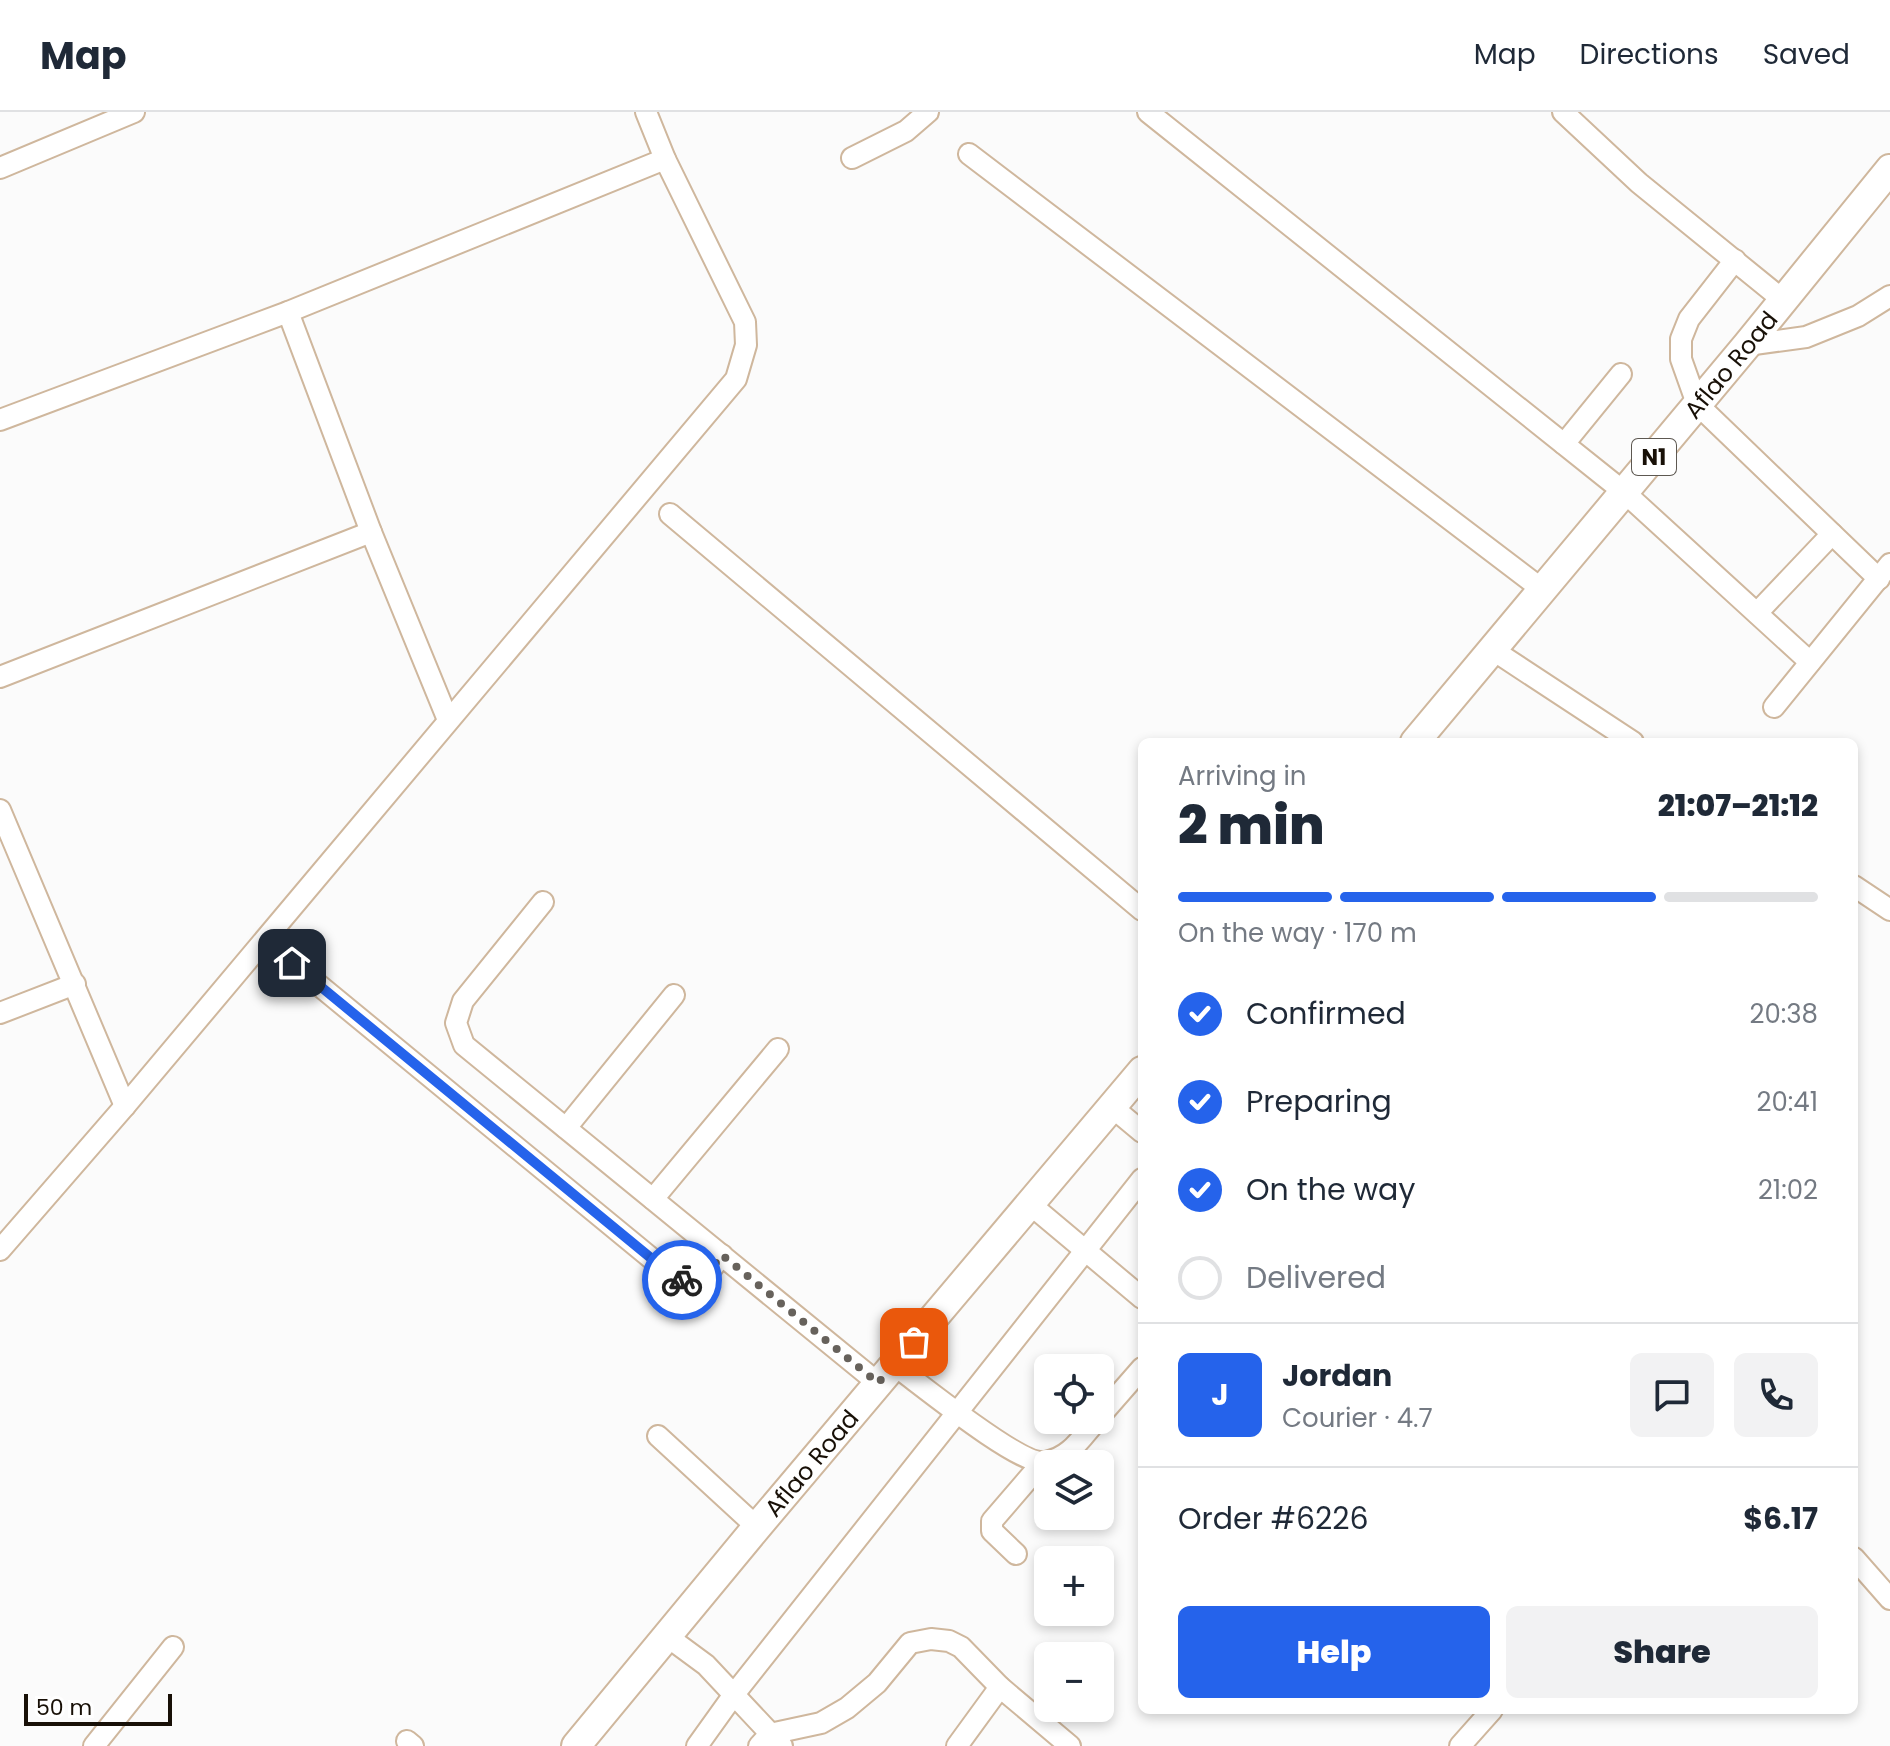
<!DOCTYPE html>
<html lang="en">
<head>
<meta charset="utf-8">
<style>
  :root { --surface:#fff; --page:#f2f2f3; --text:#1f2937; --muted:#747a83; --line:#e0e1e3; --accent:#2563eb }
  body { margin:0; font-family:Poppins,sans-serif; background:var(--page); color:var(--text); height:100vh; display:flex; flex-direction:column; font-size:30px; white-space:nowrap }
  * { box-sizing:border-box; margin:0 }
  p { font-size:26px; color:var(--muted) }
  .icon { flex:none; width:44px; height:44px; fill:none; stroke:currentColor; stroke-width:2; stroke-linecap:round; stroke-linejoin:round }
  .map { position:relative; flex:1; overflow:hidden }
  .panel { position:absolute; left:1138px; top:626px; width:720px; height:976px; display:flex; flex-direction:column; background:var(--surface); border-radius:12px; box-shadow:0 4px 12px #0003 }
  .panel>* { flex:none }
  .controls { position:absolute; left:1034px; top:1242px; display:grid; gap:16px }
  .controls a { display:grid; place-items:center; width:80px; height:80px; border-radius:12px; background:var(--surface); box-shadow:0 4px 12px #0003; font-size:40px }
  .scale { position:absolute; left:24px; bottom:20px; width:148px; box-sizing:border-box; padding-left:8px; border:4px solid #181007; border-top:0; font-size:22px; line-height:28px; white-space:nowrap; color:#181007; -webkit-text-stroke:6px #fff; paint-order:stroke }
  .pin { position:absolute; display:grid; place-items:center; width:68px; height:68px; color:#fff; margin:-34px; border-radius:16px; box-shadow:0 4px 12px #0006 }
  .courier { position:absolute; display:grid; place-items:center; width:80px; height:80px; margin:-40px; border:6px solid #2563eb; border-radius:50%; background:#fff; color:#222; box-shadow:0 2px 10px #0007 }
  .overview em { font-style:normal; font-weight:800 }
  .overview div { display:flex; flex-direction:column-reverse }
  .overview { display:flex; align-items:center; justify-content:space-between; height:136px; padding:0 40px }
  h1 { font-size:52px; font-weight:800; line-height:60px }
  .bar { display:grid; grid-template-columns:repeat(4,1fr); gap:12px 8px; align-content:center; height:96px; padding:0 40px }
  .bar i { height:10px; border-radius:6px; background:var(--line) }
  .bar .selected { background:var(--accent) }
  .bar p { grid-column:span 4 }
  .line { display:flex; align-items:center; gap:20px; padding:0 40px; border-top:2px solid var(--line) }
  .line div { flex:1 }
  .round { display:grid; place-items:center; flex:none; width:84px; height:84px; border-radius:12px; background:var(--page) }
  ol { padding:0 40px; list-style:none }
  li { display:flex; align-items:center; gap:24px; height:88px }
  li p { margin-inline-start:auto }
  li .icon { padding:8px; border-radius:50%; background:var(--accent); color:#fff; stroke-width:4 }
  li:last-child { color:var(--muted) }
  li i { width:44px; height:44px; border:4px solid var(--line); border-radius:50% }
  .button { display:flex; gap:16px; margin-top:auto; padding:16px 40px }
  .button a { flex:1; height:92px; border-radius:12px; background:var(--accent); color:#fff; font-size:32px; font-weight:800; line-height:92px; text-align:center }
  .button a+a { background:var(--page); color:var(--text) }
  header { display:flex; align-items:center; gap:48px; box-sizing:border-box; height:112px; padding:0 40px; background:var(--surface); border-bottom:2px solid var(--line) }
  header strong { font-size:38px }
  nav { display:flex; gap:44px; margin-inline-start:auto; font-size:28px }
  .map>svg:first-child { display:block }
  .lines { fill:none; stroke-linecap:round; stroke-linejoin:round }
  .minor-casing { stroke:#cfb79d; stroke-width:24 }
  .highway-casing { stroke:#cfb79d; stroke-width:32 }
  .minor { stroke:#fff; stroke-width:20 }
  .highway { stroke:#fff; stroke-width:28 }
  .done { stroke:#67625c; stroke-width:8; stroke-dasharray:0 14.4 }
  .route { stroke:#2563eb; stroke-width:10 }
  .labels { text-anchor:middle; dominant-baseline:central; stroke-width:8; stroke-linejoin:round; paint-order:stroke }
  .shield { fill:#fff; stroke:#5d5851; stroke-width:2 }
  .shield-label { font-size:22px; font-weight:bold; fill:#181007 }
  .street-label { font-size:24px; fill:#181007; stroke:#fff }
</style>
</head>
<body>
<header>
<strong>Map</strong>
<nav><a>Map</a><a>Directions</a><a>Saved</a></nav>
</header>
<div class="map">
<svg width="1890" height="1634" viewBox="0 0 1890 1634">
  <rect width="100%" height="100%" fill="#fbfbfb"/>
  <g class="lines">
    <g class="minor-casing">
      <g id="minor">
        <path d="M1148,0l476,380 186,170"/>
        <path d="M1563,0l76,71 144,117"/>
        <path d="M969,42l574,436"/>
        <path d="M852,46l54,-27 22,-19"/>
        <path d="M0,56l134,-56"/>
        <path d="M1735,148l-46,59 -8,20v20l16,45 182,175"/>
        <path d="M288,200l83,220 77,188"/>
        <path d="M1747,233l59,-8 52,-21 32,-20"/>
        <path d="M0,308l288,-108 377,-153"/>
        <path d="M1564,332l57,-70"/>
        <path d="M670,402l472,396"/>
        <path d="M1757,501l75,-79"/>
        <path d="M1493,538l140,92"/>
        <path d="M0,565l371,-145"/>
        <path d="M1774,595l116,-143"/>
        <path d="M0,698l125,296"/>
        <path d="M1854,774l36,24"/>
        <path d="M543,790l-80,99 -7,22 8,22 414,338"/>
        <path d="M292,851l382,314 16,6 13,-3 19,-25"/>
        <path d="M0,901l75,-29"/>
        <path d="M1112,995l30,25"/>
        <path d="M566,1016l108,-133"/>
        <path d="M653,1087l125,-150"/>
        <path d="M1031,1093l111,93"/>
        <path d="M0,1138l125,-144 611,-727 10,-34 -1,-23 -80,-163 -19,-47"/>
        <path d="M894,1253c25,18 126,101 151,97 25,-4 36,-24 52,-42"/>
        <path d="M1100,1304l42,-48"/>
        <path d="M658,1324l99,91"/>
        <path d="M1016,1442l-24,-23v-10l50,-58"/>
        <path d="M1854,1446l36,41"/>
        <path d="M668,1525l38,28 76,81"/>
        <path d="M407,1629l6,5"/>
        <path d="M94,1634l79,-99"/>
        <path d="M697,1634l38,-53 407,-514"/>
        <path d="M759,1634l11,-12 51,-11 26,-15 30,-25 33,-40 21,-4 18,2 12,6 39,40 70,59"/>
        <path d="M957,1634l43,-59"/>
        <path d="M1460,1634l32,-36"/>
      </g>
    </g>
    <g class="highway-casing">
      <g id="highway">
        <path id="s1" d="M1415,630l332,-397 143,-176"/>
        <path id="s2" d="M576,1634l181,-219 385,-456"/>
      </g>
    </g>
    <use href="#minor" class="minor"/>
    <use href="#highway" class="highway"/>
  </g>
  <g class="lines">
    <path class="done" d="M682,1168l8,3 13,-3 19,-25 156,128 36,-41"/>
    <path class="route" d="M292,851l382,314 8,3"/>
  </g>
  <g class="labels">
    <rect class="shield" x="1632" y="327" width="44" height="36" rx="6"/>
    <g class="shield-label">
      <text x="1654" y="345">N1</text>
    </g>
    <g class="street-label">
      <text stroke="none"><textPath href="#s1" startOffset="492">Aflao Road</textPath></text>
      <text stroke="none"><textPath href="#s2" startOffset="368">Aflao Road</textPath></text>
    </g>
  </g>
</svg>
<div class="controls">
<a><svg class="icon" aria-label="locate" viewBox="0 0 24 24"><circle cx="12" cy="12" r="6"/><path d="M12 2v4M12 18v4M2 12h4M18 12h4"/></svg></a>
<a><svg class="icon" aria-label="layers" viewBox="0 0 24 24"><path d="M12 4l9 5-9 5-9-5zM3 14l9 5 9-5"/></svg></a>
<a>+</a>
<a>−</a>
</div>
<div class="scale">50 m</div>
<div class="pin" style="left:914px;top:1230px;background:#ea580c"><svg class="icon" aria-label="bag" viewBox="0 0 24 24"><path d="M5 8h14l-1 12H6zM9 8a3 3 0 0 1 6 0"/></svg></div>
<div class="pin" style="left:292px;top:851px;background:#1f2937"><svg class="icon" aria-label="home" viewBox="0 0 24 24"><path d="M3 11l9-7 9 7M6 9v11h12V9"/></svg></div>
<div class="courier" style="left:682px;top:1168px"><svg class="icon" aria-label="bike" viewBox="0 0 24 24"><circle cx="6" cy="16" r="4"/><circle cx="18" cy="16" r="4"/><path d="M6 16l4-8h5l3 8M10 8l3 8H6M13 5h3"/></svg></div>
<section class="panel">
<div class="overview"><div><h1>2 min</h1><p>Arriving in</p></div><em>21:07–21:12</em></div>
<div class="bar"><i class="selected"></i><i class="selected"></i><i class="selected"></i><i></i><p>On the way · 170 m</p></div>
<ol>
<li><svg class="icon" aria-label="check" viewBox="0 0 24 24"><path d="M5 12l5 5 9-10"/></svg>Confirmed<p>20:38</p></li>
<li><svg class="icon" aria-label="check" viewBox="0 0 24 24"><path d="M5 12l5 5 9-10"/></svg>Preparing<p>20:41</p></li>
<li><svg class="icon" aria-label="check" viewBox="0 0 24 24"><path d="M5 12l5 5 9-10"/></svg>On the way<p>21:02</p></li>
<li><i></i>Delivered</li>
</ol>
<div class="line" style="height:144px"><b class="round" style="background:var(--accent);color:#fff">J</b><div><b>Jordan</b><p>Courier · 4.7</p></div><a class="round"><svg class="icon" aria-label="chat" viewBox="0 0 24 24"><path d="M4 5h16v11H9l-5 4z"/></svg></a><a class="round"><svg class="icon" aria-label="phone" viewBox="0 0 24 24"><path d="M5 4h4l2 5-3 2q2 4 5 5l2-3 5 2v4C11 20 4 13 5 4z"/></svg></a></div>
<div class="line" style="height:104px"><div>Order #6226</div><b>$6.17</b></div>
<div class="button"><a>Help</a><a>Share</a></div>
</section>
</div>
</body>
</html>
